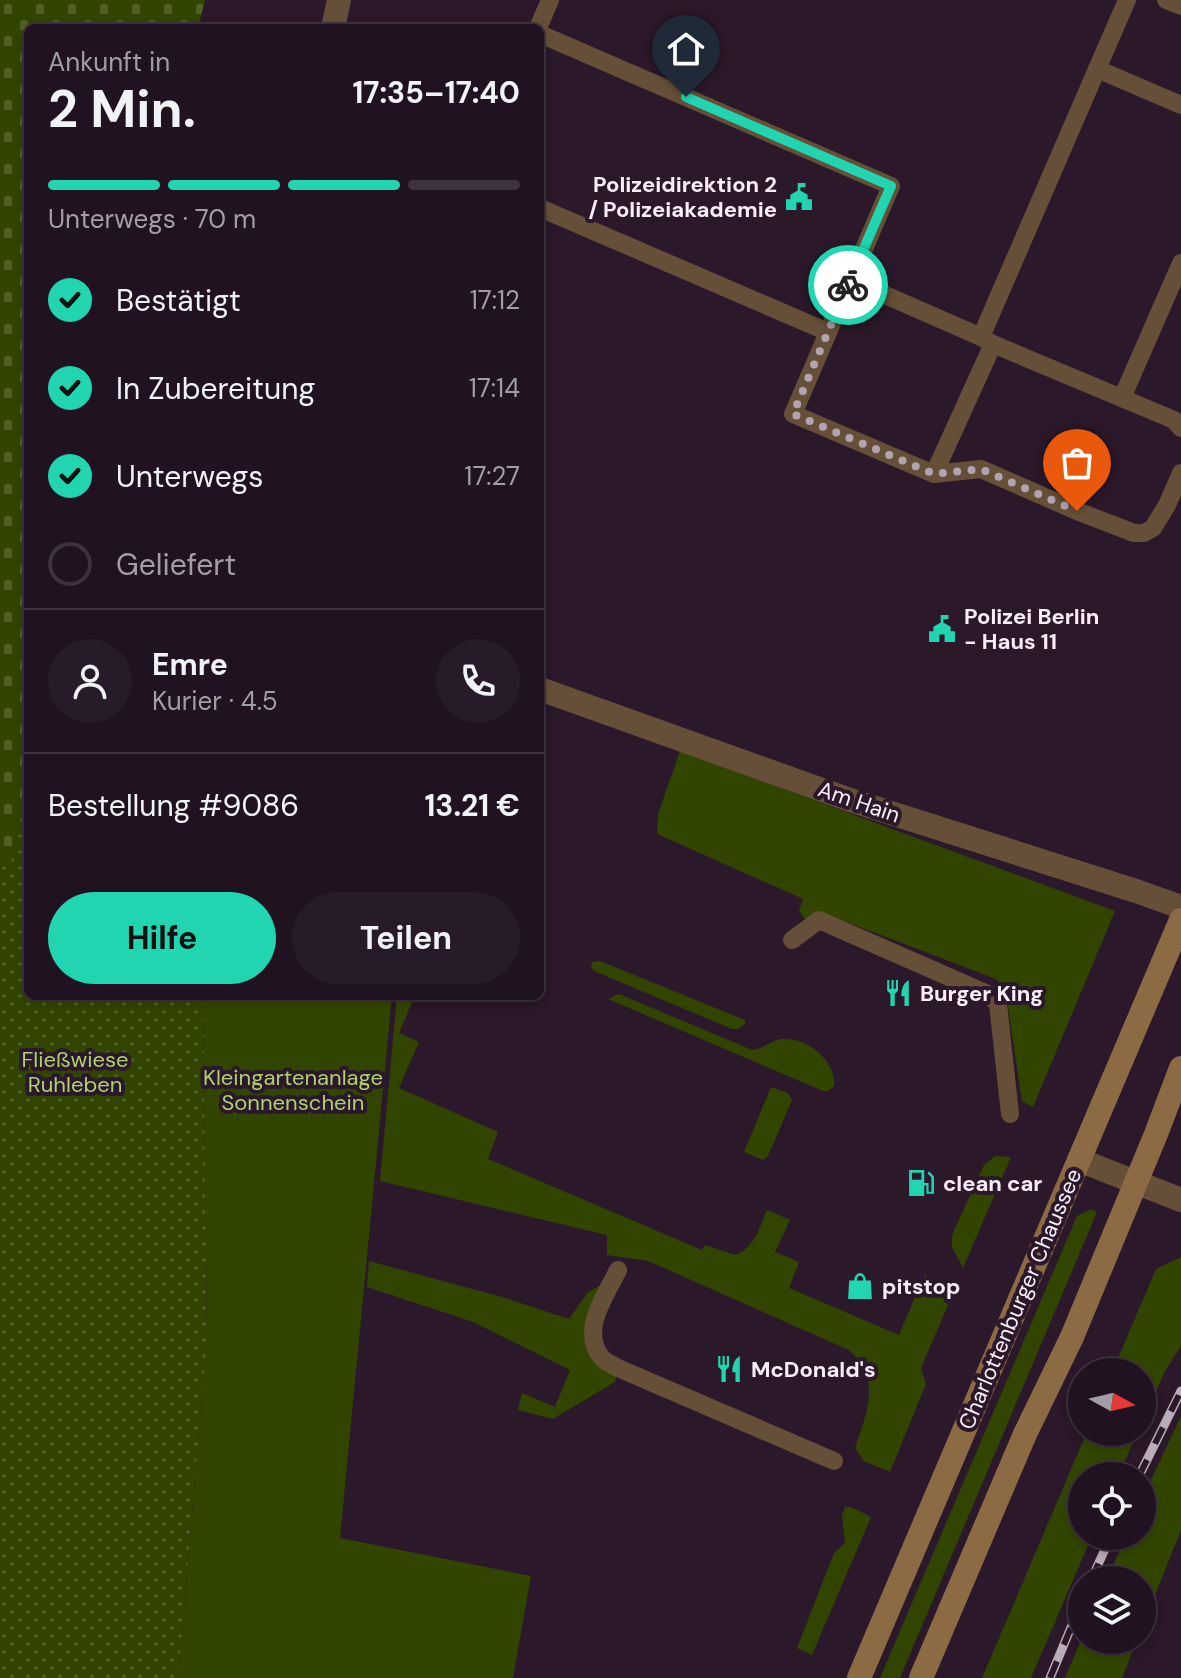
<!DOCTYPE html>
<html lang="de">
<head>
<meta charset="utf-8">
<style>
  :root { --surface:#201220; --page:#281b29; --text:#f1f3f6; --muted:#a29ea5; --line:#3d323e; --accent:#21d5b0 }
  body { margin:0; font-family:"DM Sans",sans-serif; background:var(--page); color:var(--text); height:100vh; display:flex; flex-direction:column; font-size:30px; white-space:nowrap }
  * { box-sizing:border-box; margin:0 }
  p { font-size:26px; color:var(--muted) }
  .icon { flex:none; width:44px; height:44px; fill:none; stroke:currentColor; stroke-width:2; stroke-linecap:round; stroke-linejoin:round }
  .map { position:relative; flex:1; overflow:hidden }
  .side { position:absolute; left:24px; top:24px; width:520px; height:976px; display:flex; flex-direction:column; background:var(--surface); border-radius:12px; box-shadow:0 4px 12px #0003,0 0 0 2px var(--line) }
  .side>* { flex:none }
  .needle { width:52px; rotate:98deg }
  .fabs { position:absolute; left:1068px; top:1358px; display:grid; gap:16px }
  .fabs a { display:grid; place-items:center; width:88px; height:88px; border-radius:50%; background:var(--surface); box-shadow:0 4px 12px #0003,0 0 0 2px var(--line); font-size:40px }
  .pin { position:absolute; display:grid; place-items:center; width:68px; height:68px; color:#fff; margin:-82px -34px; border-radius:50% 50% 50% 0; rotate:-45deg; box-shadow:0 0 8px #0007 }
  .pin .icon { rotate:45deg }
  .courier { position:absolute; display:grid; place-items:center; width:80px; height:80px; margin:-40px; border:6px solid #21d5b0; border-radius:50%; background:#fff; color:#222; box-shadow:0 2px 10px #0007 }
  .headline em { font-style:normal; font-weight:700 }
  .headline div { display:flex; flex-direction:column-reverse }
  .headline { display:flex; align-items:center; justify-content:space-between; height:136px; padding:0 24px }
  h1 { font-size:52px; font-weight:700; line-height:60px }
  .bar { display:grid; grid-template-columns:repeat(4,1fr); gap:12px 8px; align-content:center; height:96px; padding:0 24px }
  .bar i { height:10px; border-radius:6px; background:var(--line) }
  .bar .selected { background:var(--accent) }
  .bar p { grid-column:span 4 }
  .line { display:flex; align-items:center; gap:20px; padding:0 24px; border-top:2px solid var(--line) }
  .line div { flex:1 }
  .round { display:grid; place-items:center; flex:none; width:84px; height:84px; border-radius:42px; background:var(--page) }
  ol { padding:0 24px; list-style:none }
  li { display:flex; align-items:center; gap:24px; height:88px }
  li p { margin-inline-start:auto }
  li .icon { padding:8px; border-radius:50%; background:var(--accent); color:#111; stroke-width:4 }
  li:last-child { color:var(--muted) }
  li i { width:44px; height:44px; border:4px solid var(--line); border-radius:50% }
  .cta { display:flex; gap:16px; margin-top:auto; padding:16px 24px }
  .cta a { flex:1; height:92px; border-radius:48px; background:var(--accent); color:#111; font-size:32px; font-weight:700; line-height:92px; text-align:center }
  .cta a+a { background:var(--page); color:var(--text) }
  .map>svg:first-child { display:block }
  .green { fill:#324500 }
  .cemetery { fill:url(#cemetery-stones) }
  .park { fill:url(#park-dots) }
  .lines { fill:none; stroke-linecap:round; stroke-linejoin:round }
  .lane { stroke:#654f38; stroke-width:18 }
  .street { stroke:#654f38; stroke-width:24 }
  .secondary { stroke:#8c6a43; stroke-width:24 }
  .rail-casing { stroke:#bbacba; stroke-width:9 }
  .rail { stroke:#2b182a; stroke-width:6; stroke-dasharray:18; stroke-linecap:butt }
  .done { stroke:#b2a3b1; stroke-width:8; stroke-dasharray:0 14.4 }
  .route { stroke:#21d5b0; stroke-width:10 }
  .labels { text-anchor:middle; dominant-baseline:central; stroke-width:8; stroke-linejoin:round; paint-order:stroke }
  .poi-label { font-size:22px; font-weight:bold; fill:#fbeefa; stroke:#2b182a; text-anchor:start }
  .street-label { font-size:22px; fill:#fbeefa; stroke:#2b182a }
  .park-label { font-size:22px; fill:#afd16e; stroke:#2b182a }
</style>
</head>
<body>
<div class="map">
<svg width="1181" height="1678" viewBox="0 0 1181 1678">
  <defs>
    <pattern id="cemetery-stones" width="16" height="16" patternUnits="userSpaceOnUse" patternTransform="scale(2)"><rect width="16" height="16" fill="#324500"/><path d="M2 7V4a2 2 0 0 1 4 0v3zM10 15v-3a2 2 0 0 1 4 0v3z" fill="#516026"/></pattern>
    <pattern id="park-dots" width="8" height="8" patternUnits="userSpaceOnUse" patternTransform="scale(2)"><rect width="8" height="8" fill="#324500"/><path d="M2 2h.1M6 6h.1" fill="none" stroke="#516026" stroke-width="1.8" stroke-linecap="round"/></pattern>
  </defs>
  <rect width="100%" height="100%" fill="#2b182a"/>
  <g class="green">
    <path d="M680,751l435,160 -82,196 -11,-6 -17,-113 -9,-9 -173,-66 -16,9 -8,-11 4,-12 -146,-65 1,-20z"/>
    <path d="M600,961l145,59v4l-7,5h-6l-138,-58 -3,-4 1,-5z"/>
    <path d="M619,994l133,56c12,-1 19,-10 30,-11 25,-2 55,22 52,47l-6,5h-5l-215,-92z"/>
    <path d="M203,996h189l-52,542 191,38 -18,102h-335l29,-340z"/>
    <path d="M397,996h18l-16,37 20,9 -20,46 99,44 -10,27 214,91 3,-5 30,10c20,-8 24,-26 32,-45l23,10 -15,32 24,10 -10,26 110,47 26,-61 23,31 -27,63 5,16 -36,88 -26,-11 -9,-13c12,-36 27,-69 -6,-98l-201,-89 -41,-6v-20l-227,-54z"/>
    <path d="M771,1087l17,6 4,7 -24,56 -5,4 -19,-8z"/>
    <path d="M995,1156l16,1 -48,111 -11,-21v-12l32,-70z"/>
    <path d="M1091,1209l6,3 -197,466h-20l197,-462z"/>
    <path d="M1181,1257v89l-16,25 -23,52v-51h-30l44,-103z"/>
    <path d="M369,1261l133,36 67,22 19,-27 22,-12 -19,37 26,56 -2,9 -62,37 -35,-9 4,-17 33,14 15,-37 -97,-48 -106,-35z"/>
    <path d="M1181,1416v114l-39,98v-48h-35l19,-44h16v-37z"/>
    <path d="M1087,1432h51l-20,44h-36v60h10l-61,142h-49z"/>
    <path d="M845,1507h6l20,10 -59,138 -15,-7 37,-95 11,-10 -3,-28z"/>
    <path d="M1082,1638v2h55l-15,38h-57z"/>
  </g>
  <path class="cemetery" d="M0,0h205l-7,28h-170v758l-18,81h-10z"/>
  <path class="park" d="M28,785v211h175l4,342 -29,340h-178v-811l10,-1z"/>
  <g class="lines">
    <g class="lane">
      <path d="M1166,0l15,6"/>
      <path d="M538,28l12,-28"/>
      <path d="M540,34l351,152 -98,228 141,60 47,-5 96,42 57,22h10l9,-5 14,-23 14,-32"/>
      <path d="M1097,69l84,36"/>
      <path d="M540,208l288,124"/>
      <path d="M851,280l130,57 12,7 181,76 7,8"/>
      <path d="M981,337l146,-337"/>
      <path d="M1122,398l59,-135"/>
      <path d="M934,474l59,-130"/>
      <path d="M792,940l27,-20 171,75 8,9 12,110"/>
      <path d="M618,1270c-12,25 -39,61 -16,88 3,4 11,7 16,10l216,93"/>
    </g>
    <g class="street">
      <path d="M333,28l6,-28"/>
      <path d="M540,689l310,111 286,91 45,16"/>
      <path d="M1079,1160l102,40"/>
    </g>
    <g class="secondary">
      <path d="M859,1678l322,-758"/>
      <path d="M921,1678l104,-244 47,-97 84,-203 25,-66"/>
    </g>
    <g class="rail-casing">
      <g id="rail">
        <path d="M1139,1476l42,-85"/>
        <path d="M1091,1580l20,-44"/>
        <path d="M1050,1678l32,-77"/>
      </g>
    </g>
    <use href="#rail" class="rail"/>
  </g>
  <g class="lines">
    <path class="done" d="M848,285l-55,129 141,60 47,-5 96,42"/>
    <path class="route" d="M686,97l205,89 -43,99"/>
  </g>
  <defs>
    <g id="civic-bare" transform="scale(2.16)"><path d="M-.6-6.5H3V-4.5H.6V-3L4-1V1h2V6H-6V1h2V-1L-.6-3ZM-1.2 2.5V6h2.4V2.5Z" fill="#21d5b0" stroke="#2b182a" stroke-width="2.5" paint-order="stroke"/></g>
    <g id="restaurant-bare" transform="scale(2.16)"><path d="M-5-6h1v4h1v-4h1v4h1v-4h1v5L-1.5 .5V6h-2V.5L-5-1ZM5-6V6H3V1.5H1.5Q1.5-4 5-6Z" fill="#21d5b0" stroke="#2b182a" stroke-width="2.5" paint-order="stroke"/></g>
    <g id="fuel-bare" transform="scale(2.16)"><path d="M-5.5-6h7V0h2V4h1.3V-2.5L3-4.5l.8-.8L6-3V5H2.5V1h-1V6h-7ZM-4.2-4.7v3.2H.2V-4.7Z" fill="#21d5b0" stroke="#2b182a" stroke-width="2.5" paint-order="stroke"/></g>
    <g id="shop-bare" transform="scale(2.16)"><path d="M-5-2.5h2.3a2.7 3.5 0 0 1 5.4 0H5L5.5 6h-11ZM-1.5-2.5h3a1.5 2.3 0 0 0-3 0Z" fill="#21d5b0" stroke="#2b182a" stroke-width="2.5" paint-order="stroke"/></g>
  </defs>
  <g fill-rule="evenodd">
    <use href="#civic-bare" x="799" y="197"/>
    <use href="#civic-bare" x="942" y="629"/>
    <use href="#restaurant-bare" x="898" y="993"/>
    <use href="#fuel-bare" x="921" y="1183"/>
    <use href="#shop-bare" x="860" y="1286"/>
    <use href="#restaurant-bare" x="729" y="1369"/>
  </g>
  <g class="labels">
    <g class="poi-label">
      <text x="777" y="184" text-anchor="end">Polizeidirektion 2<tspan x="777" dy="25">/ Polizeiakademie</tspan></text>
      <text x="964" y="616">Polizei Berlin<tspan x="964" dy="25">- Haus 11</tspan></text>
      <text x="920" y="993">Burger King</text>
      <text x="943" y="1183">clean car</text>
      <text x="882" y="1286">pitstop</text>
      <text x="751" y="1369">McDonald's</text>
    </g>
    <g class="street-label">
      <text transform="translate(859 802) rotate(19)">Am Hain</text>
      <text transform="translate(1020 1299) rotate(-67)">Charlottenburger Chaussee</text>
    </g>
    <g class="park-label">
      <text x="75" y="1059">Fließwiese<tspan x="75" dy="25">Ruhleben</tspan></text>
      <text x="293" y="1077">Kleingartenanlage<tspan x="293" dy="25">Sonnenschein</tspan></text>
    </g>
  </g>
</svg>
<div class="fabs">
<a><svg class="needle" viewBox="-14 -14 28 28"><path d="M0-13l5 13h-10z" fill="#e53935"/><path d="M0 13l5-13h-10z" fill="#a29ea5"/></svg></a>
<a><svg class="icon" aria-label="locate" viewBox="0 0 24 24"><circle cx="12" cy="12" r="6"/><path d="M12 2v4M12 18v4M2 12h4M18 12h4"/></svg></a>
<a><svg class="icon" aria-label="layers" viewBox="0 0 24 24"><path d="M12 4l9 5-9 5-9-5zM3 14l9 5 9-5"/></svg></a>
</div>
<div class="pin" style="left:1077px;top:511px;background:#ea580c"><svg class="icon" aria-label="bag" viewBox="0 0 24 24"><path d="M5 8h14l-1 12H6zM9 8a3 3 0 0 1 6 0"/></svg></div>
<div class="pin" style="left:686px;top:97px;background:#1f2937"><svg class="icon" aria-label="home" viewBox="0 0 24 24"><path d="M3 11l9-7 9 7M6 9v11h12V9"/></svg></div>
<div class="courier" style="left:848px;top:285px"><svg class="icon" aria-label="bike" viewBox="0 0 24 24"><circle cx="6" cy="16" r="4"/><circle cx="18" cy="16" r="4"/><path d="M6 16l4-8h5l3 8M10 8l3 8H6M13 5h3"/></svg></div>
<section class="side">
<div class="headline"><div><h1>2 Min.</h1><p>Ankunft in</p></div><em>17:35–17:40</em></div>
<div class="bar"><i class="selected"></i><i class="selected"></i><i class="selected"></i><i></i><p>Unterwegs · 70 m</p></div>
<ol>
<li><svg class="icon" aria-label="check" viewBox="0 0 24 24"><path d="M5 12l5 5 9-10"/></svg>Bestätigt<p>17:12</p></li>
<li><svg class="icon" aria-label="check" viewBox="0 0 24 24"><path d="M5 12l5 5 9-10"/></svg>In Zubereitung<p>17:14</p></li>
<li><svg class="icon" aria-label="check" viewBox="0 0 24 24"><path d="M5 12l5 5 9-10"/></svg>Unterwegs<p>17:27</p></li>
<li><i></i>Geliefert</li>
</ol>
<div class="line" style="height:144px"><a class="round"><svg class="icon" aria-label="person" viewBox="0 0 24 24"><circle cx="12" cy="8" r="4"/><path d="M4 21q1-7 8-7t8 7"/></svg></a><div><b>Emre</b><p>Kurier · 4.5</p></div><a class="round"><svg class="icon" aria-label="phone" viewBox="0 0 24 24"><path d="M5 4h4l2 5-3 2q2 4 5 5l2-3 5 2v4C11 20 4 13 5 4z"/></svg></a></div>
<div class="line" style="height:104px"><div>Bestellung #9086</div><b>13.21 €</b></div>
<div class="cta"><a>Hilfe</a><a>Teilen</a></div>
</section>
</div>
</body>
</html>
